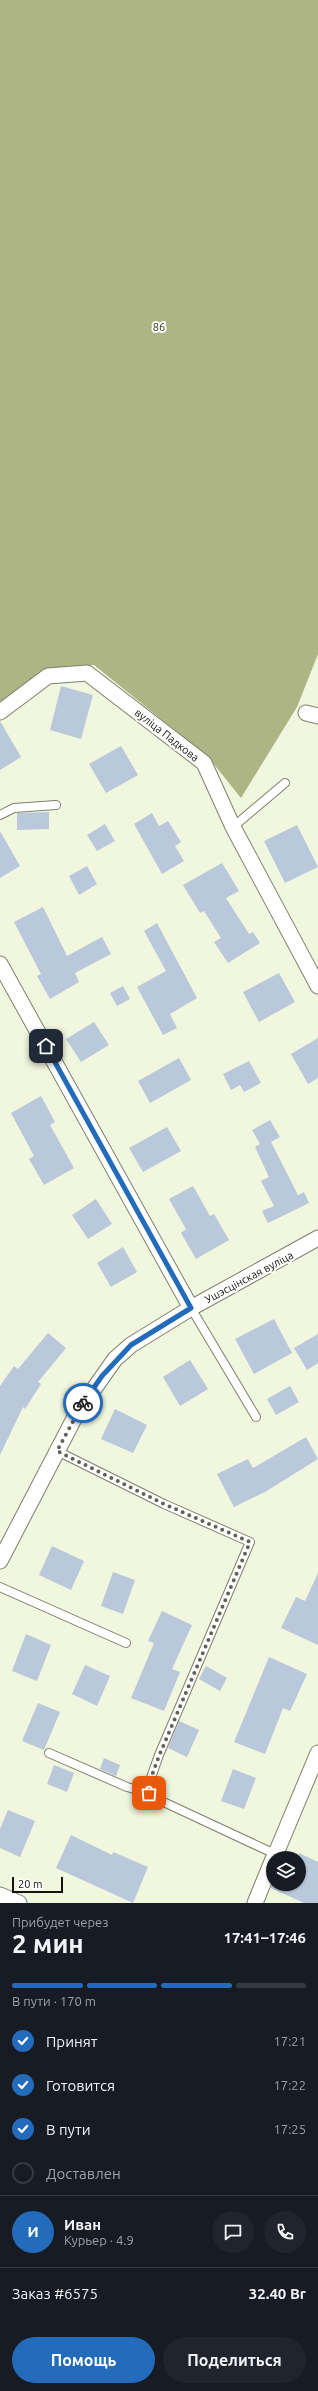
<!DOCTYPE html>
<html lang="ru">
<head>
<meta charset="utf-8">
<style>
  :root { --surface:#171b24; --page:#20242c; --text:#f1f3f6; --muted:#9ea1a6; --line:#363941; --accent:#236bbb }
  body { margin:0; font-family:Ubuntu,sans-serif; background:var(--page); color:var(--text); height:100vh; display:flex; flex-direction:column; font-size:15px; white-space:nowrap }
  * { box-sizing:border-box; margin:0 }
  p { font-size:13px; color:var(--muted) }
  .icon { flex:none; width:22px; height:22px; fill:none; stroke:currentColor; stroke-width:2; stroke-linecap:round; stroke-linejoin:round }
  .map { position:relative; height:1903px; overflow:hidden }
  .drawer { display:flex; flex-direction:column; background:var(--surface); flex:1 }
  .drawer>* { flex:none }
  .controls { position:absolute; left:266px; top:1851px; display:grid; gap:8px }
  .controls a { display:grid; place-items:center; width:40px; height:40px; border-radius:50%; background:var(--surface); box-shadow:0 1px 3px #0004; font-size:20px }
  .scale { position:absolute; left:12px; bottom:10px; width:51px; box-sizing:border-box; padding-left:4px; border:2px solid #13140d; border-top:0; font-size:11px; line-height:14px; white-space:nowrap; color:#13140d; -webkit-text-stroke:3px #fff; paint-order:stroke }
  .pin { position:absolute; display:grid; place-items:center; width:34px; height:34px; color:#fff; margin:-17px; border-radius:8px; box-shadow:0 2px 6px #0006 }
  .courier { position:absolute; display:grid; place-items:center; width:40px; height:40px; margin:-20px; border:3px solid #236bbb; border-radius:50%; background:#fff; color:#222; box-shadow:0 1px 5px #0007 }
  .head em { font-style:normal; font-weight:600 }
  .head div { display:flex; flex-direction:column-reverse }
  .head { display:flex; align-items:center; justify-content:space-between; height:68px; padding:0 12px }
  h1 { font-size:26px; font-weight:600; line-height:30px }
  .bar { display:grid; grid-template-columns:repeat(4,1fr); gap:6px 4px; align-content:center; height:48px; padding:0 12px }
  .bar i { height:5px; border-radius:3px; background:var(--line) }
  .bar .active { background:var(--accent) }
  .bar p { grid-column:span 4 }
  .line { display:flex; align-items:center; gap:10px; padding:0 12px; border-top:1px solid var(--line) }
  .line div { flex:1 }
  .round { display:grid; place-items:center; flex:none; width:42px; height:42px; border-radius:21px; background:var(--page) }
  ol { padding:0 12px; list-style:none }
  li { display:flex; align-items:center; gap:12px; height:44px }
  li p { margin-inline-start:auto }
  li .icon { padding:4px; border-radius:50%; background:var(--accent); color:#fff; stroke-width:4 }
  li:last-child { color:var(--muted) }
  li i { width:22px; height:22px; border:2px solid var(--line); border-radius:50% }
  .button { display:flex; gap:8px; margin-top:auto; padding:8px 12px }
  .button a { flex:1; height:46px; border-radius:24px; background:var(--accent); color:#fff; font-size:16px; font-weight:600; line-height:46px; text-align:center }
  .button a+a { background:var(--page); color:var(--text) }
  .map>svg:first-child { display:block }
  .forest { fill:#adb585 }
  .building { fill:#b9c8da }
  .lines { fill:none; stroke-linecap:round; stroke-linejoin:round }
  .lane-casing { stroke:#7d816c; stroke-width:10 }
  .street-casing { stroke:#7d816c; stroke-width:17 }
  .lane { stroke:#fff; stroke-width:8 }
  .street { stroke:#fff; stroke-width:15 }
  .done { stroke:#616356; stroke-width:4; stroke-dasharray:0 7.2 }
  .route { stroke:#236bbb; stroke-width:5 }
  .labels { text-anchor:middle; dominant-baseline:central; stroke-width:4; stroke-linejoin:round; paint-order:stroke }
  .park-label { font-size:11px; fill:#30340e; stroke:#fff }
  .street-label { font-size:11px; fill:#13140d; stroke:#fff }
</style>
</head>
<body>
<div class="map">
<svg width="318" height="1903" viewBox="0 0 318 1903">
  <rect width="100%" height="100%" fill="#f1f6df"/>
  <path class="forest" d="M0,0h318v654l-21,53 -56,91 -33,-41 -114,-92 -47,3 -47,37z"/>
  <g class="building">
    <path d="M61,686l32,9 -12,44 -31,-9z"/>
    <path d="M0,721l21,36 -21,13z"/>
    <path d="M121,746l17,29 -32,18 -17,-29z"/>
    <path d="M49,812v17l-32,1v-17z"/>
    <path d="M152,813l7,13 9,-5 13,21 -6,4 9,15 -22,13 -28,-50z"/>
    <path d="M105,824l10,17 -18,10 -10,-16z"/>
    <path d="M297,825l21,42 -33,16 -21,-42z"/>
    <path d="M0,831l20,35 -20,12z"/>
    <path d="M222,863l17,28 -13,7 23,36 4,-2 7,11 -32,20 -14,-21 7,-4 -17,-27 -4,2 -17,-28z"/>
    <path d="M87,866l10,18 -18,11 -10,-19z"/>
    <path d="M43,907l24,49 35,-19 9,17 -36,19 4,9 -29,17 -13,-23 4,-2 -27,-52z"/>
    <path d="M157,923l40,75 -27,16 7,14 -14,7 -26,-48 29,-16 -22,-40z"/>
    <path d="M279,973l16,29 -36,20 -16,-30z"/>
    <path d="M123,986l7,13 -13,7 -7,-13z"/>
    <path d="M94,1022l15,23 -28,17 -15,-23z"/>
    <path d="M318,1038v40l-10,6 -17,-30z"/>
    <path d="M179,1058l12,22 -41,23 -12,-22z"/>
    <path d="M249,1061l12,22 -17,9 -4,-7 -9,5 -8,-16z"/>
    <path d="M41,1096l14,26 -5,3 24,43 -30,17 -15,-26 5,-3 -23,-43z"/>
    <path d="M270,1120l10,17 -9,5 27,53 6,-3 5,11 -41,20 -6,-12 12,-5 -13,-25 8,-4 -14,-30 5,-3 -8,-14z"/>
    <path d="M167,1127l14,24 -38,21 -14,-24z"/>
    <path d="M193,1186l17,30 4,-2 15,26 -33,19 -15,-26 5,-4 -17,-30z"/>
    <path d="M96,1199l16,25 -24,15 -16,-24z"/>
    <path d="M123,1247l14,25 -26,15 -14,-24z"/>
    <path d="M274,1319l18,34 -38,21 -19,-35z"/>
    <path d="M48,1333l18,15 -28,34 3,2 -16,25 -2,-2 -23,48v-69l14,-20 4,3z"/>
    <path d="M318,1334v29l-11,7 -13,-22z"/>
    <path d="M190,1360l18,29 -28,17 -17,-29z"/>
    <path d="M290,1386l9,16 -23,13 -9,-16z"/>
    <path d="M115,1409l32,16 -14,28 -32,-14z"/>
    <path d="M306,1437l12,22 -53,33 -31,15 -17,-33 31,-15 5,9z"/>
    <path d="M52,1546l32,15 -13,29 -32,-15z"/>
    <path d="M113,1572l22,8 -12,34 -22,-8z"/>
    <path d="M318,1573v72l-37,-17 15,-31 9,4z"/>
    <path d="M162,1611l30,14 -20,44 8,3 -16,39 -33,-13 23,-55 -6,-2z"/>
    <path d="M26,1634l25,11 -14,36 -25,-10z"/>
    <path d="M269,1657l38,17 -17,37 -7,-3 -18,46 -31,-12z"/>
    <path d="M85,1665l25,11 -13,30 -25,-12z"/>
    <path d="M206,1666l21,12 -7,13 -21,-12z"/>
    <path d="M38,1703l22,9 -16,38 -22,-9z"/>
    <path d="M179,1721l20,9 -12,27 -19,-9z"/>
    <path d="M104,1758l16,7 -4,11 -16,-7z"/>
    <path d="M54,1765l20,8 -7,19 -20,-8z"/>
    <path d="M233,1769l23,9 -12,31 -23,-8z"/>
    <path d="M8,1810l27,11 -15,36 -20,-9v-19z"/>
    <path d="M71,1835l41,20 1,-3 35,15 -15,36 -77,-35z"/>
    <path d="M299,1853l19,9v41h-14l-33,-15 1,-4h27z"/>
  </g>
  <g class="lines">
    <g class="lane-casing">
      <g id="lane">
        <path d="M0,815l14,-7 42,-3"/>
        <path d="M233,827l52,-44"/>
        <path d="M191,1308l65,109"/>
        <path d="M57,1451l107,53 86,38 -91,213 -11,31 1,7 6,5 120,56"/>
        <path d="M0,1587l126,56"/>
        <path d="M49,1753l78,34 22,6"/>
      </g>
    </g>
    <g class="street-casing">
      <g id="street">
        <path d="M0,712l48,-36 39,-3 117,90 29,64 85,159"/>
        <path d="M306,713l12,3"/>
        <path d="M0,964l191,344"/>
        <path d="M0,1561l77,-148 38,-54 16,-14 60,-37 127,-70"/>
        <path d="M274,1858l44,-105"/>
        <path d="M0,1895l19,8"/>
        <path d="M255,1903l18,-44"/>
      </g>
    </g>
    <use href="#lane" class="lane"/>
    <use href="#street" class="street"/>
  </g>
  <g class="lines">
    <path class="done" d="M83,1403l-26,48 107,53 86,38 -91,214 -11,30 1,7"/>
    <path class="route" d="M46,1046l145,262 -60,37 -29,31 -19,27"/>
  </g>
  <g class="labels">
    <g class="park-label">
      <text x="159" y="327">86</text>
    </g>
    <g class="street-label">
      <text transform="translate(167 735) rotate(38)">вуліца Падкова</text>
      <text transform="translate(249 1277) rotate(-28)">Ушэсцінская вуліца</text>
    </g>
  </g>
</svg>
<div class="controls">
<a><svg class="icon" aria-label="layers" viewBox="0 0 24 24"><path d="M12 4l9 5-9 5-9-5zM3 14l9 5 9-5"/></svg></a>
</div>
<div class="scale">20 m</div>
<div class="pin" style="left:149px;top:1793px;background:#ea580c"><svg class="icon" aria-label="bag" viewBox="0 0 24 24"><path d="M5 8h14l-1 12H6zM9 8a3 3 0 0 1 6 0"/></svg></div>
<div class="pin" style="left:46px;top:1046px;background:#1f2937"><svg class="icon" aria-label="home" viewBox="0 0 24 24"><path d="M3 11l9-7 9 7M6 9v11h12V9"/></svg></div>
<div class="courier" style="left:83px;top:1403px"><svg class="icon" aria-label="bike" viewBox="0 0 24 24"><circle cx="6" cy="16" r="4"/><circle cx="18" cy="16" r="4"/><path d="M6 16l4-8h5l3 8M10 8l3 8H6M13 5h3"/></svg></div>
</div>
<section class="drawer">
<div class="head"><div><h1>2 мин</h1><p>Прибудет через</p></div><em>17:41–17:46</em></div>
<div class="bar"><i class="active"></i><i class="active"></i><i class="active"></i><i></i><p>В пути · 170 m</p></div>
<ol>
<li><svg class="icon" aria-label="check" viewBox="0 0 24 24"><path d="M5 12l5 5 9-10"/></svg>Принят<p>17:21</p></li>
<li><svg class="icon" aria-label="check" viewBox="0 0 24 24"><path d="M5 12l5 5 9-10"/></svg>Готовится<p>17:22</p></li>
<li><svg class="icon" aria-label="check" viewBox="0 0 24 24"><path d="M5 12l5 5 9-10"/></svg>В пути<p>17:25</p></li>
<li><i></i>Доставлен</li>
</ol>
<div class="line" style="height:72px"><b class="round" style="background:var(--accent);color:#fff">И</b><div><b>Иван</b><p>Курьер · 4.9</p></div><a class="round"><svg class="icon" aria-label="chat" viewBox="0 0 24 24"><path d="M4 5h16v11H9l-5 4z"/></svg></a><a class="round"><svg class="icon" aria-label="phone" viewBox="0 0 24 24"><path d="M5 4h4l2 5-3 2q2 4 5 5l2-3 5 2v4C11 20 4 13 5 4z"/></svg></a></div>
<div class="line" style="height:52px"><div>Заказ #6575</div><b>32.40 Br</b></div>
<div class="button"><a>Помощь</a><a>Поделиться</a></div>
</section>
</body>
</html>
